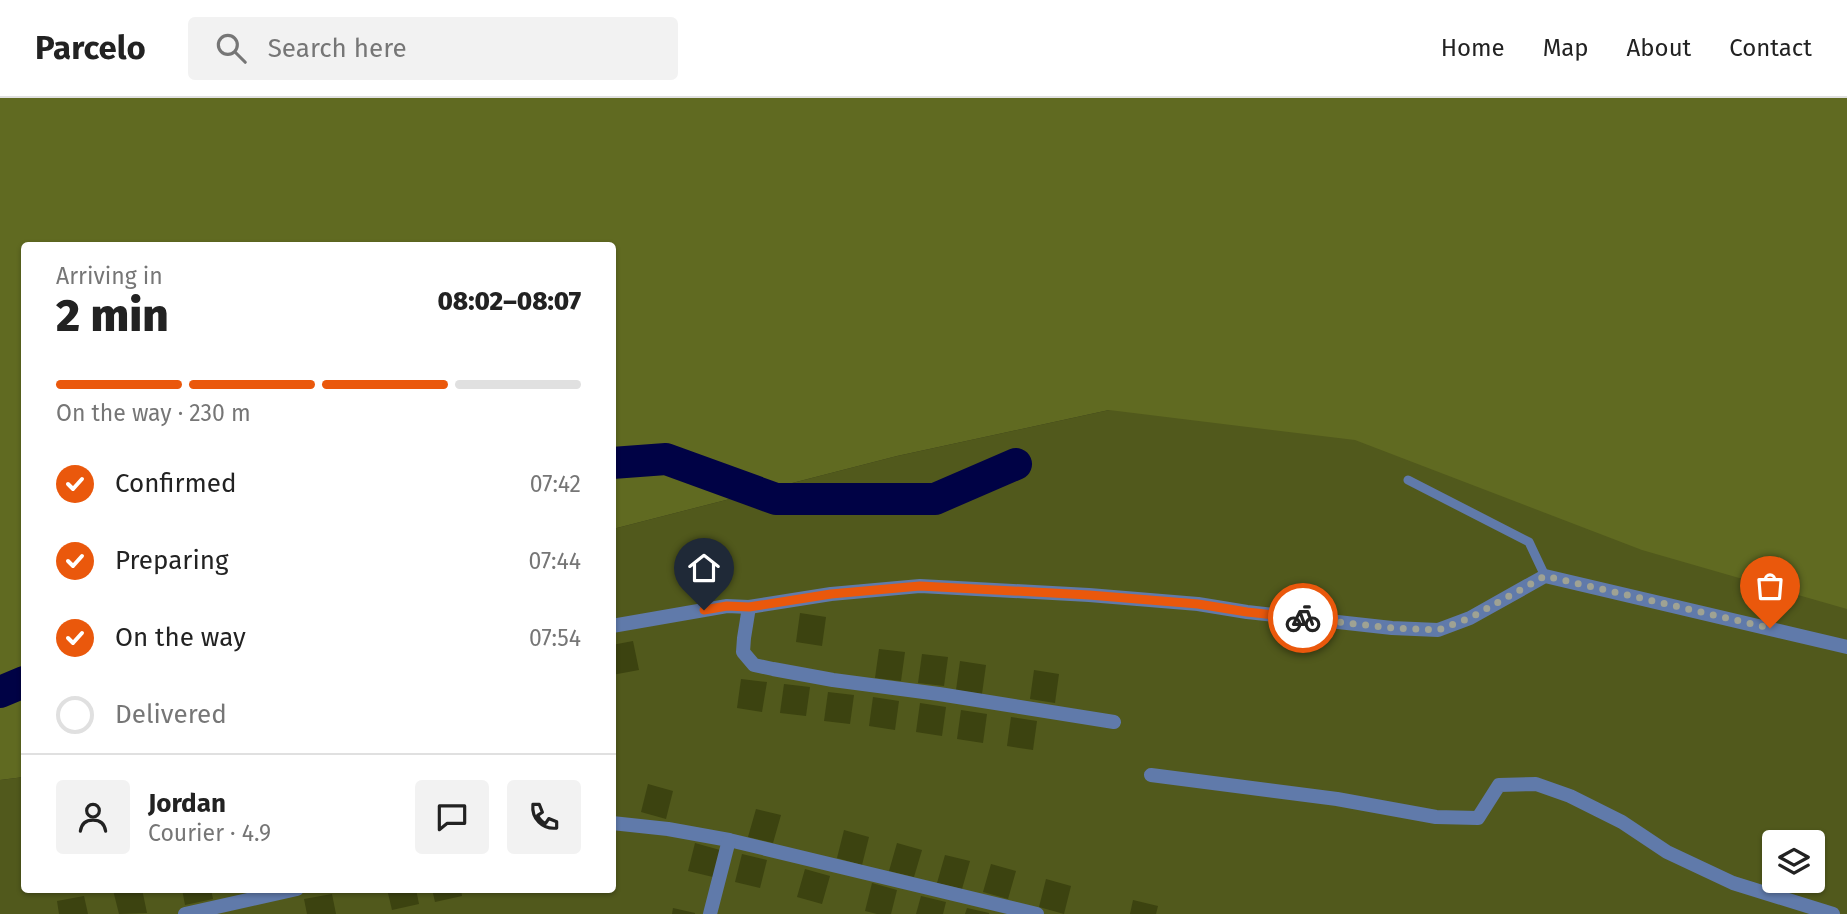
<!DOCTYPE html>
<html lang="en">
<head>
<meta charset="utf-8">
<style>
  :root { --surface:#fff; --page:#f2f2f2; --text:#222; --muted:#767676; --line:#e0e0e0; --accent:#ea580c }
  body { margin:0; font-family:"Fira Sans",sans-serif; background:var(--page); color:var(--text); height:100vh; display:flex; flex-direction:column; font-size:26px; white-space:nowrap }
  * { box-sizing:border-box; margin:0 }
  p { font-size:23px; color:var(--muted) }
  .icon { flex:none; width:38px; height:38px; fill:none; stroke:currentColor; stroke-width:2; stroke-linecap:round; stroke-linejoin:round }
  .map { position:relative; flex:1; overflow:hidden }
  .drawer { position:absolute; left:21px; top:144px; width:595px; height:651px; display:flex; flex-direction:column; background:var(--surface); border-radius:7px; box-shadow:0 2px 5px #0004 }
  .drawer>* { flex:none }
  .tools { position:absolute; left:1762px; top:732px; display:grid; gap:14px }
  .tools a { display:grid; place-items:center; width:63px; height:63px; border-radius:7px; background:var(--surface); box-shadow:0 2px 5px #0004; font-size:35px }
  .pin { position:absolute; display:grid; place-items:center; width:60px; height:60px; color:#fff; margin:-72px -30px; border-radius:50% 50% 50% 0; rotate:-45deg; box-shadow:0 0 7px #0007 }
  .pin .icon { rotate:45deg }
  .courier { position:absolute; display:grid; place-items:center; width:70px; height:70px; margin:-35px; border:5px solid #ea580c; border-radius:50%; background:#fff; color:#222; box-shadow:0 2px 9px #0007 }
  .overview em { font-style:normal; font-weight:800 }
  .overview div { display:flex; flex-direction:column-reverse }
  .overview { display:flex; align-items:center; justify-content:space-between; height:119px; padding:0 35px }
  h1 { font-size:46px; font-weight:800; line-height:52px }
  .bar { display:grid; grid-template-columns:repeat(4,1fr); gap:10px 7px; align-content:center; height:84px; padding:0 35px }
  .bar i { height:9px; border-radius:5px; background:var(--line) }
  .bar .selected { background:var(--accent) }
  .bar p { grid-column:span 4 }
  .line { display:flex; align-items:center; gap:18px; padding:0 35px; border-top:2px solid var(--line) }
  .line div { flex:1 }
  .round { display:grid; place-items:center; flex:none; width:74px; height:74px; border-radius:7px; background:var(--page) }
  ol { padding:0 35px; list-style:none }
  li { display:flex; align-items:center; gap:21px; height:77px }
  li p { margin-inline-start:auto }
  li .icon { padding:7px; border-radius:50%; background:var(--accent); color:#fff; stroke-width:4 }
  li:last-child { color:var(--muted) }
  li i { width:38px; height:38px; border:4px solid var(--line); border-radius:50% }
  header { display:flex; align-items:center; gap:42px; box-sizing:border-box; height:98px; padding:0 35px; background:var(--surface); border-bottom:2px solid var(--line) }
  header strong { font-size:33px }
  nav { display:flex; gap:38px; margin-inline-start:auto; font-size:24px }
  .search { width:490px; height:63px; background:var(--page); display:flex; align-items:center; gap:18px; box-sizing:border-box; padding:0 24px; border-radius:7px; color:var(--muted); font-size:26px }
  .map>svg:first-child { display:block }
  .green { fill:#51591c; fill-rule:evenodd }
  .forest { fill:#606a21 }
  .lines { fill:none; stroke-linecap:round; stroke-linejoin:round }
  .river { stroke:#000245; stroke-width:32 }
  .building { fill:#3c4310 }
  .lane { stroke:#607aaa; stroke-width:9 }
  .street { stroke:#607aaa; stroke-width:14 }
  .done { stroke:#9fa293; stroke-width:7; stroke-dasharray:0 12.6 }
  .route { stroke:#ea580c; stroke-width:9 }
</style>
</head>
<body>
<header>
<strong>Parcelo</strong>
<div class="search"><svg class="icon" aria-label="search" viewBox="0 0 24 24"><circle cx="10" cy="10" r="6"/><path d="M15 15l6 6"/></svg>Search here</div>
<nav><a>Home</a><a>Map</a><a>About</a><a>Contact</a></nav>
</header>
<div class="map">
<svg width="1847" height="816" viewBox="0 0 1847 816">
  <rect width="100%" height="100%" fill="#2a2d19"/>
  <path class="green" d="M1847,42v774h-1847v-134l24,-3v112h588l1,-360 284,-73 212,-46zM1774,744h39v38h-39z"/>
  <path class="forest" d="M0,0h1847v511l-205,-59 -287,-110 -246,-30 -212,46 -284,73 -1,-284h-588v532l-24,3z"/>
  <g class="lines">
    <g class="river">
      <path d="M612,365l54,-4 110,40h159l81,-35"/>
      <path d="M0,594l24,-10"/>
    </g>
  </g>
  <g class="building">
    <path d="M800,515l26,4 -4,29 -26,-4z"/>
    <path d="M633,543l6,29 -27,5v-30z"/>
    <path d="M879,551l26,3 -4,29 -26,-3z"/>
    <path d="M922,556l26,3 -4,29 -26,-3z"/>
    <path d="M960,563l26,4 -4,29 -26,-4z"/>
    <path d="M1034,572l25,4 -4,29 -25,-4z"/>
    <path d="M741,581l26,3 -5,30 -25,-4z"/>
    <path d="M784,586l26,3 -4,29 -26,-3z"/>
    <path d="M828,594l26,3 -4,29 -26,-3z"/>
    <path d="M873,599l26,4 -4,29 -26,-4z"/>
    <path d="M920,605l26,4 -4,29 -26,-4z"/>
    <path d="M961,612l26,4 -4,29 -26,-4z"/>
    <path d="M1011,619l26,4 -4,29 -26,-4z"/>
    <path d="M648,686l25,7 -7,28 -25,-7z"/>
    <path d="M756,711l25,6 -8,28 -25,-6z"/>
    <path d="M844,732l25,7 -7,28 -25,-7z"/>
    <path d="M695,745l25,7 -7,27 -25,-6z"/>
    <path d="M897,745l25,7 -8,27 -25,-6z"/>
    <path d="M742,756l25,6 -7,28 -25,-6z"/>
    <path d="M945,757l25,6 -8,28 -25,-6z"/>
    <path d="M991,766l25,7 -8,28 -25,-7z"/>
    <path d="M805,771l25,7 -8,28 -25,-7z"/>
    <path d="M1046,781l25,7 -7,28 -25,-7z"/>
    <path d="M872,785l25,7 -6,24h-14l-12,-3z"/>
    <path d="M142,791l5,24 -28,1 -6,-24z"/>
    <path d="M182,791h29l2,10 -28,6z"/>
    <path d="M387,791h29l3,15 -27,6z"/>
    <path d="M432,791h29l1,7 -27,6z"/>
    <path d="M332,796l4,20h-29l-3,-15z"/>
    <path d="M84,798l4,18h-29l-2,-13z"/>
    <path d="M921,798l25,6 -3,12h-27z"/>
    <path d="M1133,802l25,6 -2,8h-26z"/>
    <path d="M673,810l22,5v1h-23z"/>
    <path d="M967,810l22,5v1h-24z"/>
  </g>
  <g class="lines">
    <path class="lane" d="M1408,382l121,62 16,34"/>
    <g class="street">
      <path d="M749,509l-5,31 -1,14 11,13 19,4 60,11 106,14 175,28"/>
      <path d="M612,528l115,-20 22,1 82,-13 89,-8 169,9 109,9 49,8 145,16 46,2 32,-12 75,-42 302,71"/>
      <path d="M1151,677l186,24 99,18 42,1 21,-33 37,-1 34,12 52,26 45,30 66,31 100,31"/>
      <path d="M612,725l56,6 61,11 308,74"/>
      <path d="M185,816l112,-25"/>
      <path d="M710,816l19,-74"/>
    </g>
  </g>
  <g class="lines">
    <path class="done" d="M1303,520l89,10 46,2 32,-12 75,-42 225,52"/>
    <path class="route" d="M704,512l23,-4 22,1 82,-13 89,-8 169,9 109,9 49,8 56,6"/>
  </g>
</svg>
<div class="tools">
<a><svg class="icon" aria-label="layers" viewBox="0 0 24 24"><path d="M12 4l9 5-9 5-9-5zM3 14l9 5 9-5"/></svg></a>
</div>
<div class="pin" style="left:1770px;top:530px;background:#ea580c"><svg class="icon" aria-label="bag" viewBox="0 0 24 24"><path d="M5 8h14l-1 12H6zM9 8a3 3 0 0 1 6 0"/></svg></div>
<div class="pin" style="left:704px;top:512px;background:#1f2937"><svg class="icon" aria-label="home" viewBox="0 0 24 24"><path d="M3 11l9-7 9 7M6 9v11h12V9"/></svg></div>
<div class="courier" style="left:1303px;top:520px"><svg class="icon" aria-label="bike" viewBox="0 0 24 24"><circle cx="6" cy="16" r="4"/><circle cx="18" cy="16" r="4"/><path d="M6 16l4-8h5l3 8M10 8l3 8H6M13 5h3"/></svg></div>
<section class="drawer">
<div class="overview"><div><h1>2 min</h1><p>Arriving in</p></div><em>08:02–08:07</em></div>
<div class="bar"><i class="selected"></i><i class="selected"></i><i class="selected"></i><i></i><p>On the way · 230 m</p></div>
<ol>
<li><svg class="icon" aria-label="check" viewBox="0 0 24 24"><path d="M5 12l5 5 9-10"/></svg>Confirmed<p>07:42</p></li>
<li><svg class="icon" aria-label="check" viewBox="0 0 24 24"><path d="M5 12l5 5 9-10"/></svg>Preparing<p>07:44</p></li>
<li><svg class="icon" aria-label="check" viewBox="0 0 24 24"><path d="M5 12l5 5 9-10"/></svg>On the way<p>07:54</p></li>
<li><i></i>Delivered</li>
</ol>
<div class="line" style="height:126px"><a class="round"><svg class="icon" aria-label="person" viewBox="0 0 24 24"><circle cx="12" cy="8" r="4"/><path d="M4 21q1-7 8-7t8 7"/></svg></a><div><b>Jordan</b><p>Courier · 4.9</p></div><a class="round"><svg class="icon" aria-label="chat" viewBox="0 0 24 24"><path d="M4 5h16v11H9l-5 4z"/></svg></a><a class="round"><svg class="icon" aria-label="phone" viewBox="0 0 24 24"><path d="M5 4h4l2 5-3 2q2 4 5 5l2-3 5 2v4C11 20 4 13 5 4z"/></svg></a></div>
</section>
</div>
</body>
</html>
